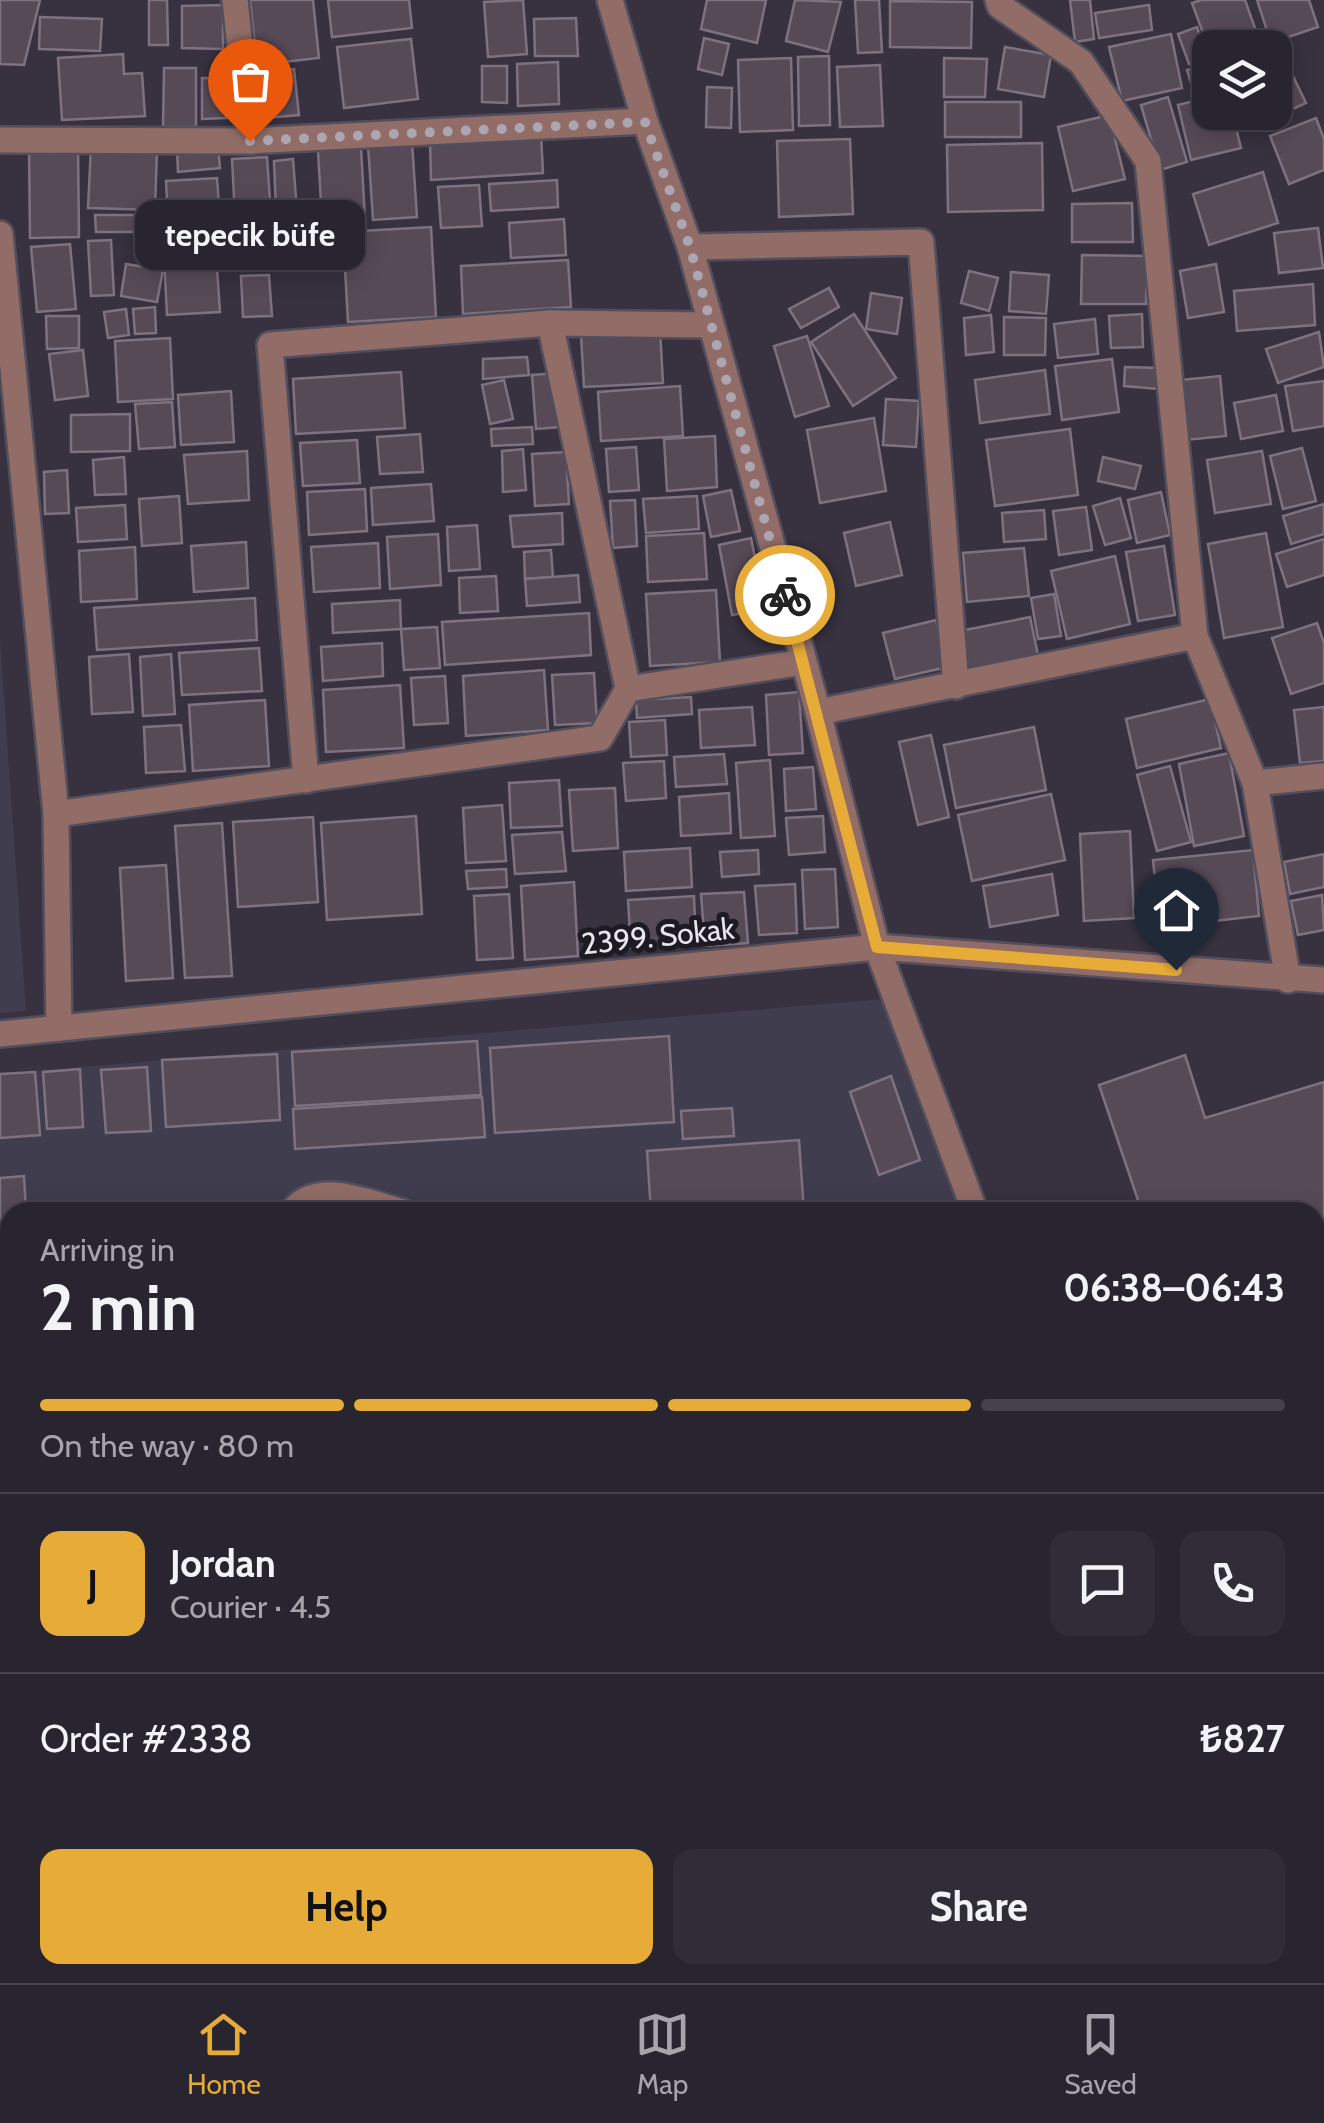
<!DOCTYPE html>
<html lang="en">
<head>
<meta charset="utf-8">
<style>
  :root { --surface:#292530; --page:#312d38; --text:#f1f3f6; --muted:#a5a5ab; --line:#45424c; --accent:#e7ac37 }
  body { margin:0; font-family:Cabin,sans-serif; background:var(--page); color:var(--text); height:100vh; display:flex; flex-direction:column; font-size:38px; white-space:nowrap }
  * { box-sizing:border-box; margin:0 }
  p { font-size:32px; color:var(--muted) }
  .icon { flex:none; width:55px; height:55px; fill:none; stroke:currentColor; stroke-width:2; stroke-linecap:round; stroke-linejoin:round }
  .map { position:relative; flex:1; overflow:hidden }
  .panel { position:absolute; left:0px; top:1202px; width:1325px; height:782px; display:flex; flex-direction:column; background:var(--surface); border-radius:30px 30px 0 0; box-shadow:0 5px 25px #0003,0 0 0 2px var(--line) }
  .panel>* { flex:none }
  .buttons { position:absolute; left:1192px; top:30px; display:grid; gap:20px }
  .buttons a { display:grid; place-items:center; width:100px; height:100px; border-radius:20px; background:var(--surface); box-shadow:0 5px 25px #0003,0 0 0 2px var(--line); font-size:50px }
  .pin { position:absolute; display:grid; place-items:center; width:85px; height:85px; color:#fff; margin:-102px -42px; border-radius:50% 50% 50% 0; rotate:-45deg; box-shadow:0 0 10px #0007 }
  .pin .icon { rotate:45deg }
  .courier { position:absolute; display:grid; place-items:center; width:100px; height:100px; margin:-50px; border:8px solid #e7ac37; border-radius:50%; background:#fff; color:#222; box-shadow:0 2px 12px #0007 }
  .bubble { position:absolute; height:70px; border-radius:20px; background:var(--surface); box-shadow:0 5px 25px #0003,0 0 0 2px var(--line); font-size:32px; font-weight:800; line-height:70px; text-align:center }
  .summary em { font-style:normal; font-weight:800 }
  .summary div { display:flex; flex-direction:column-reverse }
  .summary { display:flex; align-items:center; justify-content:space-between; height:170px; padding:0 40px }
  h1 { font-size:65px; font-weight:800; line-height:75px }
  .bar { display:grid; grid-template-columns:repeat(4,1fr); gap:15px 10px; align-content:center; height:120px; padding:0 40px }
  .bar i { height:12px; border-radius:8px; background:var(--line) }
  .bar .active { background:var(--accent) }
  .bar p { grid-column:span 4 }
  .line { display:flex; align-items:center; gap:25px; padding:0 40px; border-top:2px solid var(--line) }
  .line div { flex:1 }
  .round { display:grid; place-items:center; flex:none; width:105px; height:105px; border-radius:20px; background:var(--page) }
  .action { display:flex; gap:20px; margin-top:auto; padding:20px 40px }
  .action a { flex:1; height:115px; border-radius:20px; background:var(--accent); color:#111; font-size:40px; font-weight:800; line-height:115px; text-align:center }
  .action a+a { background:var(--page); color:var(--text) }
  .dock { display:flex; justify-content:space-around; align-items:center; height:140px; border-top:2px solid var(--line); background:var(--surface); font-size:28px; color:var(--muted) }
  .dock a { display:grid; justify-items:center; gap:5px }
  .dock .active { color:var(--accent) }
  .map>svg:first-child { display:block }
  .medical { fill:#3f3d4e }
  .building { fill:#564a57; stroke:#7f7280; stroke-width:2.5 }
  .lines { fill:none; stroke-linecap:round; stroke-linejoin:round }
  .minor-casing { stroke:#534e5c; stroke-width:30 }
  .minor { stroke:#926c67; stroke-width:25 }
  .done { stroke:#aba6b2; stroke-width:10; stroke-dasharray:0 18 }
  .route { stroke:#e7ac37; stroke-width:12 }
  .labels { text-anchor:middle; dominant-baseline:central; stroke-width:10; stroke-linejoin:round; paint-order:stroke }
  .street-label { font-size:30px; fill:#e9e5ef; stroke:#1d1b21 }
</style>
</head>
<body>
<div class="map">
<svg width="1324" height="1983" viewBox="0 0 1324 1983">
  <rect width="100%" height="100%" fill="#373140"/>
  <g class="medical">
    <path d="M0,639l26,372 -26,2z"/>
    <path d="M896,998l72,214h-958v763h1216l3,8h-1229v-909z"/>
  </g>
  <g class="building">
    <path d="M0,0h40l-16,65 -24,-1z"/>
    <path d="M149,0h18l1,45h-19z"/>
    <path d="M250,0h63l6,58 -62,7z"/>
    <path d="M328,0h81l3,28 -80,9z"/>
    <path d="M523,0l4,54 -39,3 -4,-55z"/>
    <path d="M707,0h59l-9,43 -56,-14z"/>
    <path d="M795,0l46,2 -13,50 -42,-11z"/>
    <path d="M855,0h24l3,52 -24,1z"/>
    <path d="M1070,0h20l4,39 -19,3z"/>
    <path d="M1201,0h44l15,42 -14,6h-36v4l-18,-49z"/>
    <path d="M1257,0h52l9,27 -47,16z"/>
    <path d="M890,1l82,1 -1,46 -81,-1z"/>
    <path d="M223,5v44l-41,-1v-42z"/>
    <path d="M1149,5l3,25 -53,8 -4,-25z"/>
    <path d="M40,17l62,2 -2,32 -61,-2z"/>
    <path d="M576,18l2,38h-43l-1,-37z"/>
    <path d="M1197,27l10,30 -18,7 -11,-30z"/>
    <path d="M1171,34l11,54 -60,13 -13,-54z"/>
    <path d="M704,38l25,6 -7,31 -24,-6z"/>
    <path d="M411,39l7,60 -74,9 -7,-61z"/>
    <path d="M1278,45l28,58 -52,24 -7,-15h28l-1,-64z"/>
    <path d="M1005,47l46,8 -7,42 -46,-8z"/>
    <path d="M123,54l1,20 18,-1 3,43 -83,4 -4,-62z"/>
    <path d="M829,56l1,69 -31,1 -1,-69z"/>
    <path d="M791,58l2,72 -53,2 -2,-72z"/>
    <path d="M944,58l43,1 -2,38h-41z"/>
    <path d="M558,62l1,42 -41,2 -1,-42z"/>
    <path d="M1210,63v25l-16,5 -7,-23z"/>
    <path d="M880,65l3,61 -43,1 -3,-60z"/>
    <path d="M482,66h25v37l-25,-1z"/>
    <path d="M164,68h32v59h-33z"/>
    <path d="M294,69l5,46 -33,3 -5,-46z"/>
    <path d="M202,78h24v40l-24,1z"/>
    <path d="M707,87l25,1 -1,40 -25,-1z"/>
    <path d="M1168,97l19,65 -27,8 -19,-65z"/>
    <path d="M1210,97v15h22l9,36 -50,12 -13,-55z"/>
    <rect x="945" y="102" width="76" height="35"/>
    <path d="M1109,115l16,64 -52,12 -15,-64z"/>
    <path d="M1316,118l8,21v31l-35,14 -19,-48z"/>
    <path d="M541,134l2,39 -112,7 -1,-40z"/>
    <path d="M850,139l3,75 -74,3 -2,-76z"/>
    <path d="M412,142l5,75 -44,3 -5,-75z"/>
    <path d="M1042,143l1,67 -95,2 -1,-67z"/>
    <path d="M78,144l1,93 -49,1 -1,-93z"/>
    <path d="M218,145l2,23 -42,4 -1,-24z"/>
    <path d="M91,146l66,2 -2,62 -67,-2z"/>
    <path d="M361,148l4,71 -43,2 -4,-70z"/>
    <path d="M267,157l4,58 -36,2 -3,-58z"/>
    <path d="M293,159l4,52 -21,1 -2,-51z"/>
    <path d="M1263,172l15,51 -69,22 -16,-51z"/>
    <path d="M217,178l4,57 -52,3 -3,-57z"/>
    <path d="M557,180l1,27 -67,4 -2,-27z"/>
    <path d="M479,185l3,41 -41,2 -3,-41z"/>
    <path d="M1132,203l1,39h-61v-38z"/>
    <path d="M95,215h52l1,17h-52z"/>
    <path d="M564,219l2,36 -55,3 -2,-35z"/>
    <path d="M431,227l5,90 -88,5 -5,-90z"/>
    <path d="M264,228l1,23 -30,2 -2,-23z"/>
    <path d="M1318,228l5,40 -44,5 -5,-40z"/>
    <path d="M111,240l3,55 -23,1 -3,-55z"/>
    <path d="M70,244l6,65 -39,3 -6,-65z"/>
    <path d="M216,254l4,58 -53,3 -3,-57z"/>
    <path d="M1082,255l65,1 -1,48h-65z"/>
    <path d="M568,260l3,47 -108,7 -2,-48z"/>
    <path d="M126,264l37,6 -6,32 -36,-6z"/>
    <path d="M1216,264l8,48 -36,6 -8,-47z"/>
    <path d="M969,271l29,7 -9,33 -28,-8z"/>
    <path d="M1011,272l38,3 -3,39 -37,-3z"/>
    <path d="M269,275l3,41 -29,1 -2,-41z"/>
    <path d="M1313,284l2,41 -78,6 -3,-40z"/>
    <path d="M829,288l10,19 -38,21 -12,-19z"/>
    <path d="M871,293l31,5 -5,36 -31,-5z"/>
    <path d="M155,307l1,26 -21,1 -2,-25z"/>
    <path d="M126,309l3,26 -21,3 -4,-26z"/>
    <path d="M854,314l42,64 -43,28 -42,-64z"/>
    <path d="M1142,314l1,33 -32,1 -2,-32z"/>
    <path d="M991,315l3,37 -28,3 -2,-37z"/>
    <path d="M46,316h33v32l-32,1z"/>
    <path d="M1004,317l42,1 -1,37h-41z"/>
    <path d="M1095,319l3,35 -40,4 -4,-34z"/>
    <path d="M660,330l3,53 -79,4 -3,-52z"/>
    <path d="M1319,332l5,35 -46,16 -12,-34z"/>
    <path d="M807,336l22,70 -34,11 -21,-71z"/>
    <path d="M170,338l3,61 -55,3 -3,-61z"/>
    <path d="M83,350l5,46 -33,4 -6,-46z"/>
    <path d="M527,357l2,18 -46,4v-20z"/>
    <path d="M1112,359l7,53 -57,8 -7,-54z"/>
    <path d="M1125,367l34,1 -1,21 -34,-3z"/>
    <path d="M1045,370l5,44 -70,9 -5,-43z"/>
    <path d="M401,372l4,56 -109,6 -3,-55z"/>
    <path d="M558,373l3,54 -25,2 -4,-54z"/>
    <path d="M1220,376l6,60 -40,4 -6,-60z"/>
    <path d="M504,380l9,39 -23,5 -8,-39z"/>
    <path d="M1324,381v45l-31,5 -8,-45z"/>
    <path d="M680,386l3,50 -82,5 -3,-49z"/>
    <path d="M231,391l3,51 -53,3 -3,-50z"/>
    <path d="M1276,395l7,36 -42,8 -7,-36z"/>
    <path d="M886,399l33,2 -3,46 -33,-2z"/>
    <path d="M172,402l3,45 -36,2 -4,-45z"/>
    <path d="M130,414v37l-59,1v-37z"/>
    <path d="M874,418l12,73 -66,12 -13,-73z"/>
    <path d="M532,427l1,17 -41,2 -1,-17z"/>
    <path d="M1070,429l8,66 -83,11 -9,-66z"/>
    <path d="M420,434l3,38 -43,2 -3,-37z"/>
    <path d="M715,436l2,51 -50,4 -3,-52z"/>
    <path d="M357,440l3,43 -57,3 -3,-43z"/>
    <path d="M636,447l3,43 -30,2 -3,-43z"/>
    <path d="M1302,448l14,53 -33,8 -13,-53z"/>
    <path d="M523,449l3,41 -23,2 -1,-41z"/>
    <path d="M247,451l2,49 -61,4 -4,-49z"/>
    <path d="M1262,451l9,53 -56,9 -8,-53z"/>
    <path d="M566,452l3,52 -34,2 -3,-52z"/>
    <path d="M124,457l2,37 -31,1 -2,-35z"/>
    <path d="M1103,457l38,9 -6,23 -37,-8z"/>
    <path d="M67,470l2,43 -24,1 -1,-42z"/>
    <path d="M431,484l3,37 -61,4 -2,-37z"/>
    <path d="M365,489l2,42 -58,4 -2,-43z"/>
    <path d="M731,490l9,41 -29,6 -8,-41z"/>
    <path d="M1161,492l9,43 -33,8 -9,-43z"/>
    <path d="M179,496l3,47 -40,3 -3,-47z"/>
    <path d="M697,496l2,33 -53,4 -3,-34z"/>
    <path d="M1120,498l11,40 -26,7 -12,-39z"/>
    <path d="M635,500l2,46 -24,2 -3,-47z"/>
    <path d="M1324,504v30l-33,10 -8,-28z"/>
    <path d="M125,505l2,34 -49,3 -2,-34z"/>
    <path d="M1086,507l6,43 -33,5 -6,-44z"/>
    <path d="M1044,510l2,29 -42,3 -2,-29z"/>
    <path d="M562,513l1,31 -50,3 -3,-31z"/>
    <path d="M890,522l12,53 -46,11 -12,-53z"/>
    <path d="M477,525l3,44 -31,2 -2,-44z"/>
    <path d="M704,533l3,46 -59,3 -2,-46z"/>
    <path d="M1266,533l17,94 -59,11 -16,-94z"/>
    <path d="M438,534l3,51 -51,4 -3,-52z"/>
    <path d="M751,538l14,71 -33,6 -13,-70z"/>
    <path d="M1324,539v36l-37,12 -11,-33z"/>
    <path d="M246,542l2,46 -54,4 -3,-46z"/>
    <path d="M378,543l2,45 -66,4 -3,-45z"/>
    <path d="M1164,546l11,69 -37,6 -12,-69z"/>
    <path d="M135,547l2,52 -56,3 -2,-51z"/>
    <path d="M1024,548l5,48 -62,6 -4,-49z"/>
    <path d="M551,550l2,27 -28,2 -1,-27z"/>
    <path d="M1115,556l15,68 -63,15 -16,-68z"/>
    <path d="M578,575l2,27 -53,4 -2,-27z"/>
    <path d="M496,576l2,35 -38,2 -1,-35z"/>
    <path d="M716,590l4,72 -70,4 -4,-72z"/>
    <path d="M1054,594l7,42 -23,3 -7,-41z"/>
    <path d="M255,598l2,42 -160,10 -3,-42z"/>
    <path d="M400,600l1,29 -68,4 -1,-29z"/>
    <path d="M589,613l2,42 -146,10 -3,-43z"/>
    <path d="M1030,617l8,38 -70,15 -8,-39z"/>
    <path d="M936,620l11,47 -52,12 -12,-46z"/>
    <path d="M1317,623l7,20v40l-33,11 -19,-56z"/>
    <path d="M437,627l3,41 -36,2 -3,-41z"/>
    <path d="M382,643l1,33 -60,5 -2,-34z"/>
    <path d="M259,648l3,43 -80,4 -3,-42z"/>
    <path d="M129,654l4,58 -41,2 -3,-57z"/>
    <path d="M171,654l4,60 -32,2 -3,-59z"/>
    <path d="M544,670l4,60 -82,6 -3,-60z"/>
    <path d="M594,673l3,50 -42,2 -3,-50z"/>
    <path d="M445,676l3,47 -34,2 -3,-47z"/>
    <path d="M400,685l4,63 -78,4 -3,-62z"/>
    <path d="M799,692l4,61 -34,2 -3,-60z"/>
    <path d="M691,697l1,17 -55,4 -1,-18z"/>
    <path d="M1210,699l11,49 -84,20 -11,-49z"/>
    <path d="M265,700l4,66 -76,5 -4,-66z"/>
    <path d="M752,707l3,38 -54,3 -2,-38z"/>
    <path d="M1324,707v54l-24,2 -6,-53z"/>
    <path d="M665,720l2,35 -36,2 -2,-35z"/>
    <path d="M181,725l4,46 -39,2 -2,-46z"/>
    <path d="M1034,727l12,63 -90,18 -12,-63z"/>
    <path d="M931,735l18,82 -31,8 -19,-83z"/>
    <path d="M1229,753l15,83 -50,10 -15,-82z"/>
    <path d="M724,754l3,30 -51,3 -2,-30z"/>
    <path d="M770,760l5,76 -34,2 -5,-75z"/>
    <path d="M664,761l2,37 -40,3 -3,-38z"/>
    <path d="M1170,766l21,76 -34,9 -20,-76z"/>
    <path d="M813,767l3,42 -30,2 -2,-42z"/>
    <path d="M559,780l3,46 -51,2 -2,-45z"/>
    <path d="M615,788l3,60 -45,3 -4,-61z"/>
    <path d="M729,793l2,40 -50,3 -2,-39z"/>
    <path d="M1051,794l14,66 -93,21 -14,-66z"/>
    <path d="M502,805l4,56 -40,2 -3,-55z"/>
    <path d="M416,816l6,98 -95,6 -6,-97z"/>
    <path d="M823,816l2,36 -36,3 -3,-37z"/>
    <path d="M313,817l5,85 -80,5 -5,-85z"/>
    <path d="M222,823l10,153 -47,2 -10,-152z"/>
    <path d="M1130,831l4,87 -50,3 -4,-87z"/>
    <path d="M562,832l4,39 -51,3 -3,-39z"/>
    <path d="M690,848l2,39 -66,4 -2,-39z"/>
    <path d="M758,850l1,24 -37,3 -2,-25z"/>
    <path d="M1253,850l6,66 -99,11 -7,-67z"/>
    <path d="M1324,854v33l-34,7 -6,-32z"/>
    <path d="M166,865l7,113 -47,3 -6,-113z"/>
    <path d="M506,869l1,18 -39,2 -2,-18z"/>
    <path d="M835,869l3,58 -33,2 -3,-59z"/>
    <path d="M1052,874l6,41 -68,12 -7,-41z"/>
    <path d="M574,882l4,74 -53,4 -4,-74z"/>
    <path d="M795,884l2,49 -38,2 -4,-49z"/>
    <path d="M744,892l4,51 -43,3 -4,-52z"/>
    <path d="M509,894l4,64 -36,2 -3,-64z"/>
    <path d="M1322,895l2,35 -26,5 -7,-34z"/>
    <path d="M694,896l2,48 -65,4 -3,-48z"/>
    <path d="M669,1036l5,86 -179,11 -5,-85z"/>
    <path d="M477,1041l4,54 -186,11 -3,-54z"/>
    <path d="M277,1054l3,66 -114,7 -4,-67z"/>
    <path d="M1185,1055l20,63 119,-36v430l-9,3v-303h-173l-43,-127z"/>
    <path d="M147,1067l4,64 -45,2 -5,-63z"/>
    <path d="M80,1069l3,58 -36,2 -4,-57z"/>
    <path d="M35,1072l5,63 -40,3v-64z"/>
    <path d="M891,1076l29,84 -41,15 -29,-83z"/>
    <path d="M482,1097l3,40 -190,12 -2,-40z"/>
    <path d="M732,1108l2,28 -51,3 -2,-28z"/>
    <path d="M799,1140l5,72h-153l-4,-61z"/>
    <path d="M24,1176l2,36h-16v411l-10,1v-446z"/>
    <path d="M912,1203l1,9h-78v-1z"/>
    <path d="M40,1975h338l1,8h-339z"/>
    <path d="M772,1975h107l1,8h-107z"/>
    <path d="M959,1975h126l1,8h-126z"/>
  </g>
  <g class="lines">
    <g class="minor-casing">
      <g id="minor">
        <path d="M235,0l15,141"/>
        <path d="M610,0l35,121 45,126 128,465 59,235 98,265"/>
        <path d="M998,0l2,6 81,56 67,99 47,475 60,147 33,197"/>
        <path d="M0,140l250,1 395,-20"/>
        <path d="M0,234l56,580 3,214"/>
        <path d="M690,247l231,-5 35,444"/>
        <path d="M550,323l78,366"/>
        <path d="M818,712l377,-76"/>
        <path d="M306,780l-36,-435 280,-22 159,2"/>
        <path d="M1255,783l69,-7"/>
        <path d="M56,814l544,-76 28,-49 176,-27"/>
        <path d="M0,1034l877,-87 447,33"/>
        <path d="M292,1212c24,-34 79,-8 111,0"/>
        <path d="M667,1975v8"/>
        <path d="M1255,1975l3,8"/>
      </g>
    </g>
    <use href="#minor" class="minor"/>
  </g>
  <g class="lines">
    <path class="done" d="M250,141l395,-19 45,125 95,348"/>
    <path class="route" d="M785,595l92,352 299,23"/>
  </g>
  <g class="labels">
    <g class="street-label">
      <text transform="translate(658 936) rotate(-6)">2399. Sokak</text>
    </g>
  </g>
</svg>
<div class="buttons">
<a><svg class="icon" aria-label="layers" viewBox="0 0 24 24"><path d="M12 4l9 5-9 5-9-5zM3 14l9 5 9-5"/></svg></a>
</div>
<div class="pin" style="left:250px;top:141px;background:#ea580c"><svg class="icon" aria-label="bag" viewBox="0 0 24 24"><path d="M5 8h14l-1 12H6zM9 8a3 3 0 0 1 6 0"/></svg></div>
<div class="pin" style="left:1176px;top:970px;background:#1f2937"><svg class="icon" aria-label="home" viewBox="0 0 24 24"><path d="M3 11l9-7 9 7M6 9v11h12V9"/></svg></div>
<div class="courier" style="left:785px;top:595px"><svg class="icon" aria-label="bike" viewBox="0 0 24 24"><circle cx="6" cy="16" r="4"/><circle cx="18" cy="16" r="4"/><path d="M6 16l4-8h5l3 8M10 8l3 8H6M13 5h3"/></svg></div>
<div class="bubble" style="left:135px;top:200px;width:230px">tepecik büfe</div>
<section class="panel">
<div class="summary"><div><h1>2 min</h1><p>Arriving in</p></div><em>06:38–06:43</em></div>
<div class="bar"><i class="active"></i><i class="active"></i><i class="active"></i><i></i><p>On the way · 80 m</p></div>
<div class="line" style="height:180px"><b class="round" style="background:var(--accent);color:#111">J</b><div><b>Jordan</b><p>Courier · 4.5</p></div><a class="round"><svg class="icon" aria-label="chat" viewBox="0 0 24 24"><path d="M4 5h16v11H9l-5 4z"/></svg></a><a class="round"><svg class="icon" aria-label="phone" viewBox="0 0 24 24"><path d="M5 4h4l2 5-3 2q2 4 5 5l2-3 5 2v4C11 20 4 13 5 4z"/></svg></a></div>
<div class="line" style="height:130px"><div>Order #2338</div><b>₺827</b></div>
<div class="action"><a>Help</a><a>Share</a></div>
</section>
</div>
<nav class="dock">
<a class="active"><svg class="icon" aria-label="home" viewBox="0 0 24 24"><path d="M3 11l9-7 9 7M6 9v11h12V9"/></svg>Home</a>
<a><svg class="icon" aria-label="map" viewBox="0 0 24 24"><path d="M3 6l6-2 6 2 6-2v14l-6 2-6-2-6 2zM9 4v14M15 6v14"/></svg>Map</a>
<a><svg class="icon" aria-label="saved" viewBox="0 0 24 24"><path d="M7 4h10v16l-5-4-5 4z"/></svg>Saved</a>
</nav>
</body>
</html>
